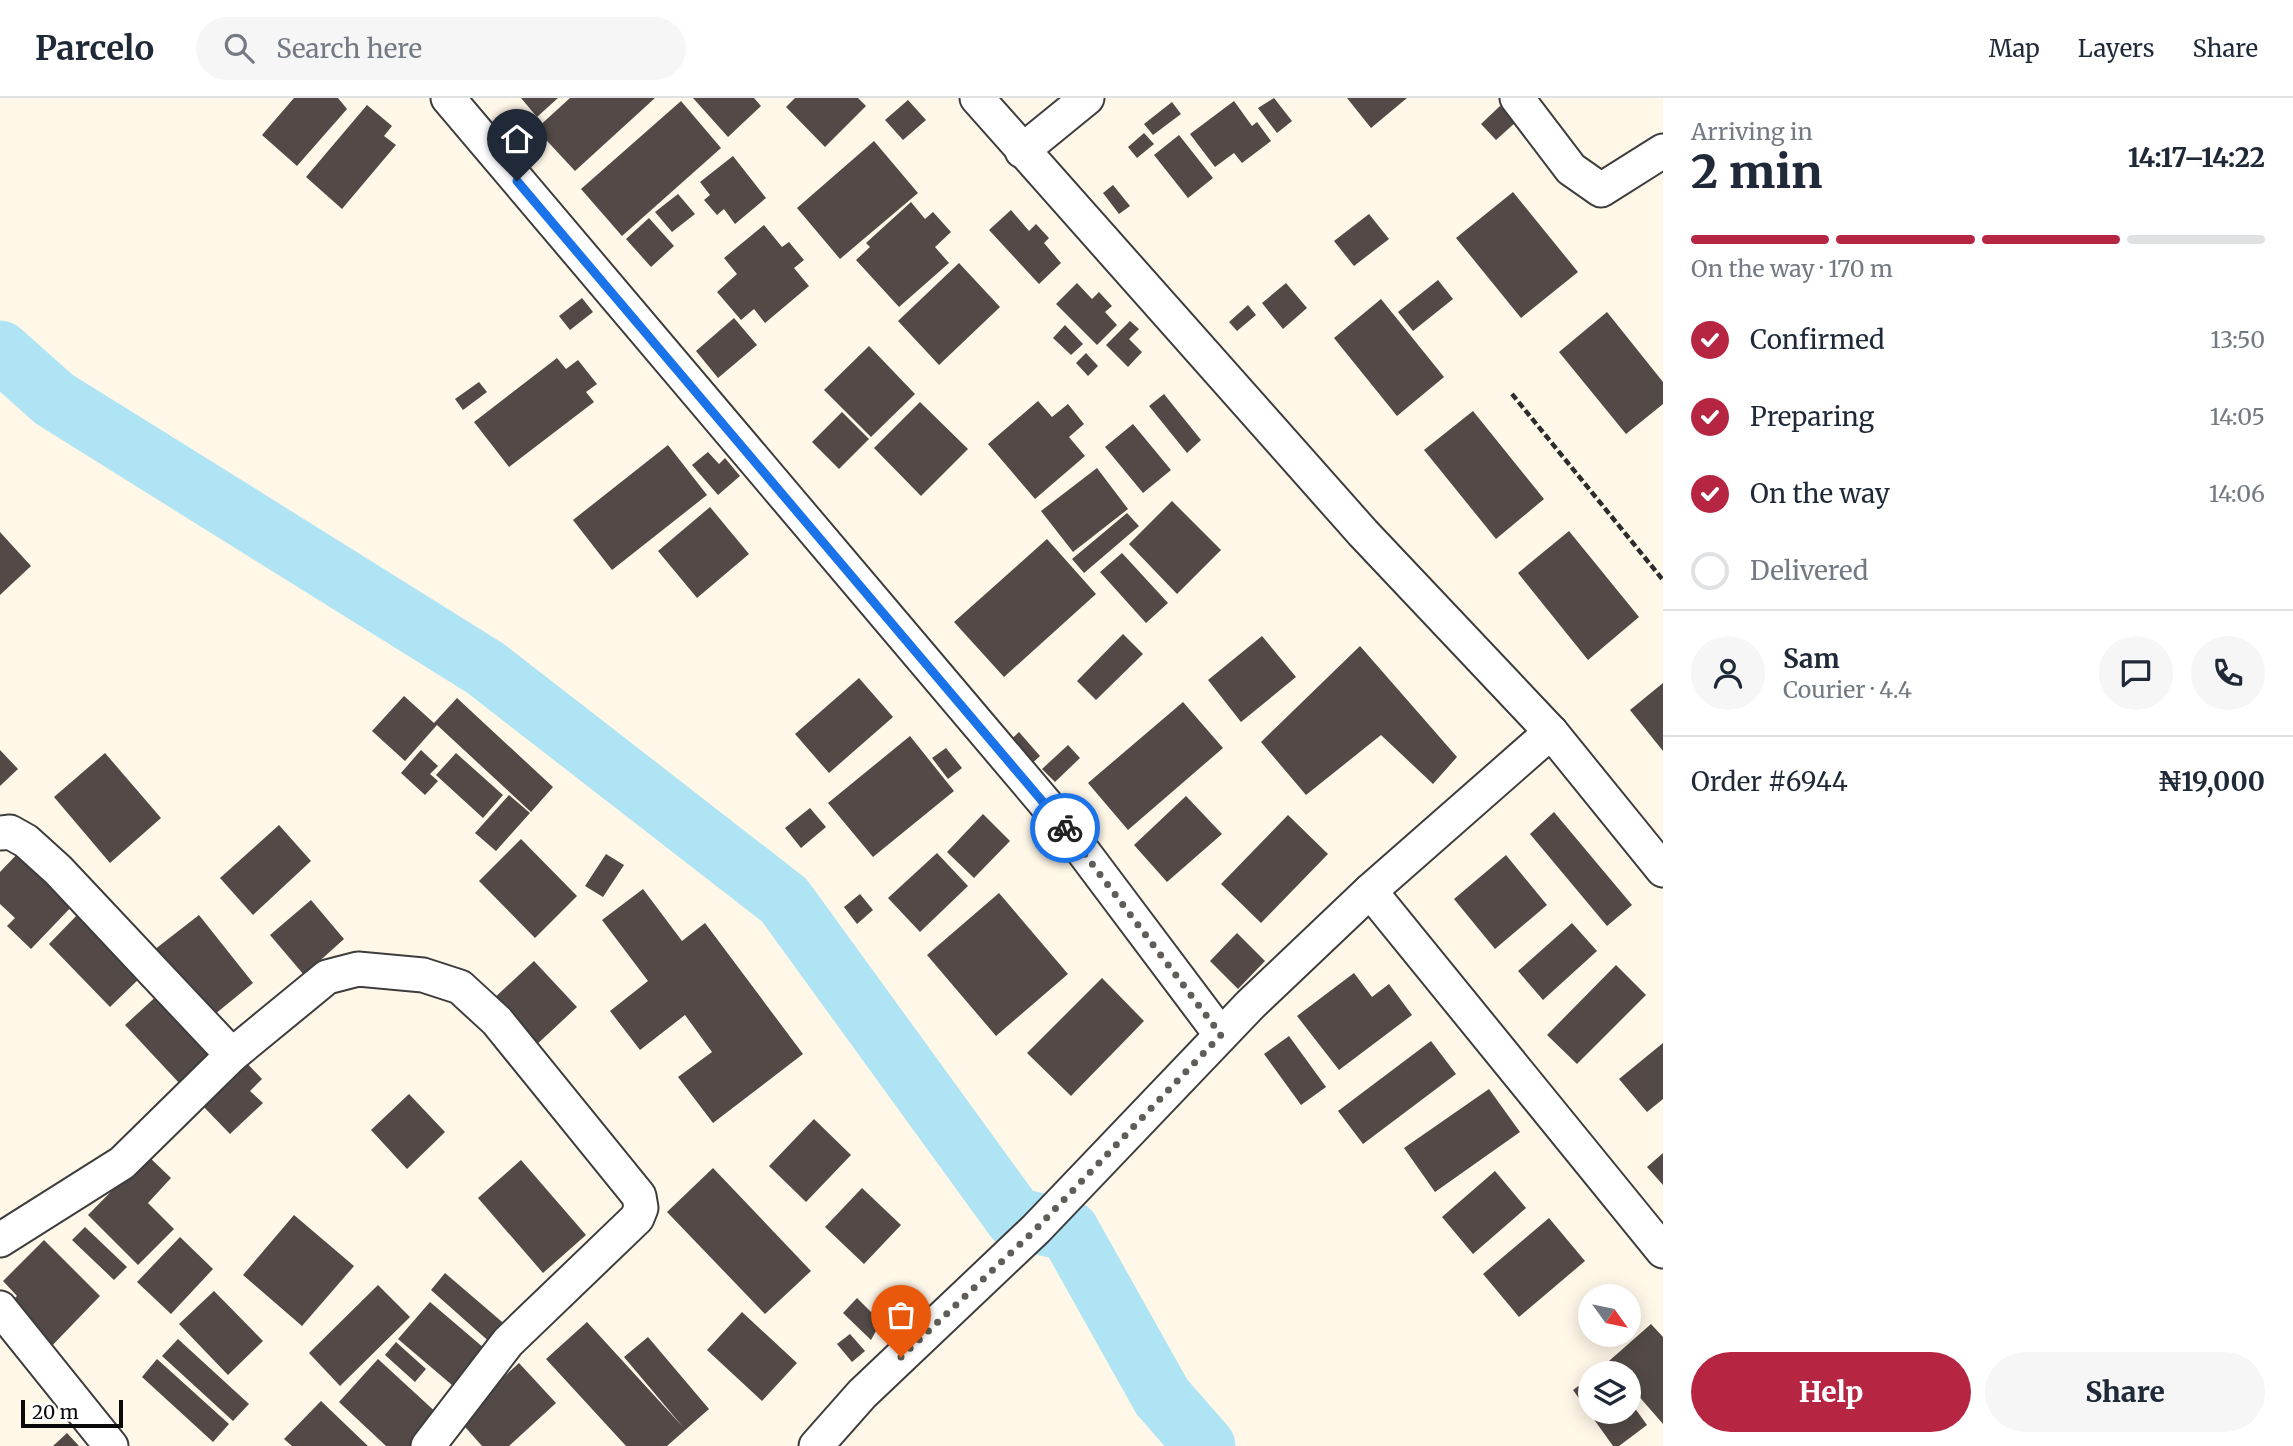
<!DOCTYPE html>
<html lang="en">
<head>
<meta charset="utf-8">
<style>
  :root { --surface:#fff; --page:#f6f6f7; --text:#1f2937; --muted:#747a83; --line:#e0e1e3; --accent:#b62642 }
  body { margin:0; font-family:Merriweather,serif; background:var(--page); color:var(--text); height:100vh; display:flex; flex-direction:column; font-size:26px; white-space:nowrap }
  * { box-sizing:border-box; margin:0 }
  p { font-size:23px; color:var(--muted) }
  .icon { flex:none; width:38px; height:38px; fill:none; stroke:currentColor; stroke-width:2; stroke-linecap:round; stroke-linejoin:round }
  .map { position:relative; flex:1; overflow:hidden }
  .details { display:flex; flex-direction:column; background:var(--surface); width:630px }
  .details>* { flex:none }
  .needle { width:46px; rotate:123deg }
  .controls { position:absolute; left:1578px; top:1186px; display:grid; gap:14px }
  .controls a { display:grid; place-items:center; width:63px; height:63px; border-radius:50%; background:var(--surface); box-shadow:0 4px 18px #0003; font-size:35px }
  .scale { position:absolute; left:21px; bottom:18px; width:102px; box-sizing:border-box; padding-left:7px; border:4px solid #0a0a0a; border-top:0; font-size:19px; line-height:24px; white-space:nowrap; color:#0a0a0a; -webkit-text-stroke:5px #fff; paint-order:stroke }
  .pin { position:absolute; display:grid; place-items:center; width:60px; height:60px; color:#fff; margin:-72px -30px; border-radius:50% 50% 50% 0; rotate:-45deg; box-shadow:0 0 7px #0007 }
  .pin .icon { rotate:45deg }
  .courier { position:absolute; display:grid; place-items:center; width:70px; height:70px; margin:-35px; border:5px solid #1a73e8; border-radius:50%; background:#fff; color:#222; box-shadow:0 2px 9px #0007 }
  .summary em { font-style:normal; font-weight:800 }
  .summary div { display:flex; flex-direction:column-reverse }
  .summary { display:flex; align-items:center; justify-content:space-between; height:119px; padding:0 28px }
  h1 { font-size:46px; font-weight:800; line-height:52px }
  .bar { display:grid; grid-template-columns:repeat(4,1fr); gap:10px 7px; align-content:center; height:84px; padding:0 28px }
  .bar i { height:9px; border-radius:5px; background:var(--line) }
  .bar .on { background:var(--accent) }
  .bar p { grid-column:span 4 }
  .line { display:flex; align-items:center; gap:18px; padding:0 28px; border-top:2px solid var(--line) }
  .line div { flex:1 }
  .round { display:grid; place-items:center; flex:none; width:74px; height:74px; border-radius:37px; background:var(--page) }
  ol { padding:0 28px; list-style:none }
  li { display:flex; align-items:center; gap:21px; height:77px }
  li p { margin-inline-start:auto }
  li .icon { padding:7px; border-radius:50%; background:var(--accent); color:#fff; stroke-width:4 }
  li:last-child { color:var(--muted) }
  li i { width:38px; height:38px; border:4px solid var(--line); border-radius:50% }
  .primary-button { display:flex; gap:14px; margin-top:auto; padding:14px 28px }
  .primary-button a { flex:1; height:80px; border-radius:42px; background:var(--accent); color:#fff; font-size:28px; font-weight:800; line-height:80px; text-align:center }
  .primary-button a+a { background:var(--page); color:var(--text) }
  header { display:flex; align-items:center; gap:42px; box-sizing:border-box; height:98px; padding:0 35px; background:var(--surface); border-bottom:2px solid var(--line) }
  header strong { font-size:33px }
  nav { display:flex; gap:38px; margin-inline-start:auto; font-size:24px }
  .search { width:490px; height:63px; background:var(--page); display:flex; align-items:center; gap:18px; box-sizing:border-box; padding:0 24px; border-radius:38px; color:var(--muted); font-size:26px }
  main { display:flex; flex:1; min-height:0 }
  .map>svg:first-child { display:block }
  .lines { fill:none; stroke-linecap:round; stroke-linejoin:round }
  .river { stroke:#aee4f4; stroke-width:61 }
  .building { fill:#534a47 }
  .street-casing { stroke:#3d3d3d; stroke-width:37 }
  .path { stroke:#2c2c2c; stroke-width:4.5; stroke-dasharray:7 3.5; stroke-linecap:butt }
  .street { stroke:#fff; stroke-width:33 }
  .done { stroke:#605d58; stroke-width:7; stroke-dasharray:0 12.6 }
  .route { stroke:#1a73e8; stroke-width:9 }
</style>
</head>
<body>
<header>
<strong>Parcelo</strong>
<div class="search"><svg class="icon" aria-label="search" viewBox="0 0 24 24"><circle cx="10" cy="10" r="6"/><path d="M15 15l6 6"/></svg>Search here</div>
<nav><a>Map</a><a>Layers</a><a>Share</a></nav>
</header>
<main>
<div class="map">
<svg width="1663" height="1348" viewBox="0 0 1663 1348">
  <rect width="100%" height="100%" fill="#fff7e8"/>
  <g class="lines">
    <path class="river" d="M0,253l54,48 431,269 299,232 231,318 54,13 93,166 43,49"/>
  </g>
  <g class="building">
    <path d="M294,0h44l9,11 -50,57 -35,-31z"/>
    <path d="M521,0h37l-21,19z"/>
    <path d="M570,0h85l-80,73 -39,-42z"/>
    <path d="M693,0h61l7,8 -33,31z"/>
    <path d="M795,0h63l8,8 -41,41 -39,-40z"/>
    <path d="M1274,0l18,23 -15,12 -19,-25z"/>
    <path d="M1347,0h60l-36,30z"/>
    <path d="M908,2l18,20 -23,20 -18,-20z"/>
    <path d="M681,3l40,47 -99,88 -41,-47z"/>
    <path d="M1234,3l18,25 5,-4 14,19 -29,22 -8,-10 -19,14 -25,-33z"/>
    <path d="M1172,4l9,12 -28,21 -9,-11z"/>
    <path d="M367,7l25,21 -8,10 12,9 -54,64 -36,-32z"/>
    <path d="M1500,8l16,16 -20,18 -15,-16z"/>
    <path d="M1144,35l10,11 -17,14 -9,-11z"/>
    <path d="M1179,37l34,43 -25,20 -34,-43z"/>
    <path d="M874,43l44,52 -78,66 -43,-51z"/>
    <path d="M733,58l33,42 -31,26 -11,-15 -7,6 -13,-15 6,-5 -10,-13z"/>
    <path d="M1113,87l17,21 -11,8 -16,-21z"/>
    <path d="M1513,94l65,80 -57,46 -65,-80z"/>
    <path d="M678,96l17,20 -23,18 -17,-20z"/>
    <path d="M911,104l14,17 8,-7 18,20 -16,15 14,16 -50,44 -43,-47 14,-13 -4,-4z"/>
    <path d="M1011,112l18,21 7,-7 13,14 -5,5 17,20 -22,21 -50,-54z"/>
    <path d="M1369,116l20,25 -35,27 -20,-25z"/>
    <path d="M649,120l25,28 -23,21 -25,-28z"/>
    <path d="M764,127l18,22 7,-5 15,18 -10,8 15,18 -44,37 -11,-14 -13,11 -24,-28 20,-18 -13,-16z"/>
    <path d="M959,165l41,44 -61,58 -41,-44z"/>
    <path d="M1438,182l15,19 -40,32 -15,-19z"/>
    <path d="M1077,185l15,16 7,-7 13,14 -7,6 12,13 -20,20 -41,-41z"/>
    <path d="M1286,185l21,25 -24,21 -21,-26z"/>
    <path d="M582,200l11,14 -23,18 -11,-14z"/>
    <path d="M1381,201l63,78 -47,39 -63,-78z"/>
    <path d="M1248,207l8,10 -19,16 -8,-9z"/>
    <path d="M1607,214l56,70v22l-37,30 -67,-82z"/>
    <path d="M734,220l23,27 -39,33 -22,-27z"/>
    <path d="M1130,223l9,8 -10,10 13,13 -14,15 -22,-22z"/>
    <path d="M1065,227l18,19 -12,11 -18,-17z"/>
    <path d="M869,248l46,48 -44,43 -47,-47z"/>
    <path d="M1086,255l12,13 -10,10 -12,-13z"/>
    <path d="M557,260l9,11 12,-9 19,24 -11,8 8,10 -85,65 -35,-45z"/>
    <path d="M479,284l8,10 -24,18 -8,-11z"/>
    <path d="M1164,296l37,46 -14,13 -38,-47z"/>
    <path d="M1038,303l14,16 16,-13 16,20 -15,13 16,19 -50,43 -47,-55z"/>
    <path d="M920,304l48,47 -47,47 -47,-48z"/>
    <path d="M1473,313l71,88 -48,40 -72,-89z"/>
    <path d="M842,314l27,27 -30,30 -27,-27z"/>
    <path d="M1133,326l38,46 -28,23 -38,-46z"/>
    <path d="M668,347l39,50 -95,75 -39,-50z"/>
    <path d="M708,354l11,12 6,-6 15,18 -22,19 -26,-30z"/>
    <path d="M1097,370l31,41 -55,43 -32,-41z"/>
    <path d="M1172,403l49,49 -44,44 -48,-50z"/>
    <path d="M710,409l39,47 -52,44 -39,-47z"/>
    <path d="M1127,415l12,13 -55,47 -12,-14z"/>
    <path d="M1569,433l70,86 -51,43 -70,-87z"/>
    <path d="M0,434l31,34 -31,29z"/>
    <path d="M1047,441l49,55 -92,83 -50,-55z"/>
    <path d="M1122,455l46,50 -22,20 -46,-51z"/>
    <path d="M1123,536l20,20 -47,46 -19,-19z"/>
    <path d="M1262,538l34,41 -55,45 -33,-42z"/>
    <path d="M1360,548l97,111 -24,27 -52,-49 -75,60 -45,-53z"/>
    <path d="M859,580l34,39 -64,56 -34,-39z"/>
    <path d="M1663,585v68l-33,-41z"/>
    <path d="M404,598l30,27 23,-25 96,89 -22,25 -94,-87 -32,36 -33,-30z"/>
    <path d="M1183,604l40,46 -95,82 -40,-47z"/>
    <path d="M1019,634l21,24 -13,12 -21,-24z"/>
    <path d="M910,638l44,55 -81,66 -45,-54z"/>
    <path d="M1068,647l12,13 -25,24 -13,-13z"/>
    <path d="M946,650l16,20 -14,11 -16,-21z"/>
    <path d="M0,652l18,19 -18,17z"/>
    <path d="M421,652l17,16 -8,8 8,7 -13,14 -24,-22z"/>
    <path d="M105,655l56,65 -51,45 -56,-66z"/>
    <path d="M456,655l47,42 -20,23 -47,-43z"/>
    <path d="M509,697l21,18 -34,38 -21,-18z"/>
    <path d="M1186,698l36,38 -55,48 -33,-37z"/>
    <path d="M810,710l16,19 -25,21 -16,-20z"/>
    <path d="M1554,714l78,93 -25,21 -77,-92z"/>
    <path d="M983,716l27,27 -36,37 -27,-26z"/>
    <path d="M1288,717l40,39 -67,69 -40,-39z"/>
    <path d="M279,727l32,36 -58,54 -33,-37z"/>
    <path d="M521,741l56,57 -42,42 -56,-57z"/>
    <path d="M22,751l54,53 -45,47 -24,-23 8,-8 -15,-14v-32z"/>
    <path d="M937,755l31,33 -48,46 -32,-34z"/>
    <path d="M606,756l18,11 -21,32 -18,-11z"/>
    <path d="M1506,757l41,50 -52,44 -41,-50z"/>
    <path d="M643,791l39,52 23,-18 98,131 -90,69 -35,-46 34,-25 -27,-37 -45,35 -30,-39 38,-30 -46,-61z"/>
    <path d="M999,795l69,81 -72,62 -69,-81z"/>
    <path d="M860,796l13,16 -16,14 -13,-17z"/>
    <path d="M311,802l33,39 -40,36 -34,-40z"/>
    <path d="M82,812l62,64 -34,33 -61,-63z"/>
    <path d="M199,817l54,68 -44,36 -55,-69z"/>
    <path d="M1572,825l25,28 -54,49 -25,-29z"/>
    <path d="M1237,835l28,28 -27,28 -28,-28z"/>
    <path d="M534,863l43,46 -43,40 -43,-46z"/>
    <path d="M1616,867l30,30 -69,69 -30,-29z"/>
    <path d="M1354,875l18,24 17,-13 23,31 -73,55 -42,-54z"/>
    <path d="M1102,880l42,43 -73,75 -44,-43z"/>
    <path d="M161,894l56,61 -36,32 -56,-60z"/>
    <path d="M1289,938l37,51 -25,18 -37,-51z"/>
    <path d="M1431,943l25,33 -93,70 -25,-33z"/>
    <path d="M1663,945v56l-16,13 -28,-33z"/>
    <path d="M243,961l19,20 -12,12 13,12 -33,31 -32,-33z"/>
    <path d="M1489,991l31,43 -85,60 -31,-44z"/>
    <path d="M409,996l36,38 -38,37 -36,-39z"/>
    <path d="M814,1021l37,36 -45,47 -37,-36z"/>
    <path d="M1663,1055v32l-16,-18z"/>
    <path d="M147,1057l24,23 -23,25 26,26 -36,36 -50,-50z"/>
    <path d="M521,1062l65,75 -43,38 -65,-75z"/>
    <path d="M713,1070l98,103 -46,43 -98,-102z"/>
    <path d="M1495,1073l31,37 -53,46 -31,-37z"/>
    <path d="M862,1090l39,37 -37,39 -39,-37z"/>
    <path d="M294,1117l60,51 -52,60 -59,-51z"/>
    <path d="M1549,1120l36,43 -66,56 -36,-43z"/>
    <path d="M85,1129l42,40 -13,13 -42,-40z"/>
    <path d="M180,1139l33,32 -42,45 -34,-32z"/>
    <path d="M44,1142l56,56 -55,57 -43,-43 15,-14 -14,-15z"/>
    <path d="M445,1175l63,54 -15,18 -62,-55z"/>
    <path d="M378,1187l32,32 -70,69 -31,-33z"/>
    <path d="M214,1193l49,50 -35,34 -49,-51z"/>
    <path d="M857,1200l24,24 -10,18 -28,-27z"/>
    <path d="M430,1204l61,52 -32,37 -61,-52z"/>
    <path d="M742,1214l55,51 -35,38 -55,-51z"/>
    <path d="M587,1224l96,105 -59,-70 24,-20 61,72 -42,37h-41l-80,-87z"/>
    <path d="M1651,1226l12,13v87l-34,-39v-11h-9l-11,-13z"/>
    <path d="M850,1236l15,17 -13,11 -15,-18z"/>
    <path d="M178,1241l71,65 -16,17 -71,-65z"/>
    <path d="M396,1244l30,27 -11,13 -30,-27z"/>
    <path d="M157,1261l72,65 -16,18 -71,-65z"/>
    <path d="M378,1261l62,57 -27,30h-27l-47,-44z"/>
    <path d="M519,1265l37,40 -47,43h-27l-24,-27z"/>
    <path d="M1591,1279v35h38v-12l18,25 -28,21h-6l-40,-56z"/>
    <path d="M321,1303l47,45h-76l-8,-7z"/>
    <path d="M67,1335l12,13h-26z"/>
  </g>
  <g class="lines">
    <g class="street-casing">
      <g id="street">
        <path d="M448,0l613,724 160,213"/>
        <path d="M977,0l386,435 188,199 112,138"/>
        <path d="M1517,0l54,71 30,21 62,-39"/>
        <path d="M1022,53l65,-53"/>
        <path d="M0,735l10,-1 16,9 32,29 174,185"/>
        <path d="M1370,793l293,360"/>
        <path d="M0,1142l122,-77 110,-108 95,-78 31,-8 65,6 37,12 37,34 142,175 2,12 -4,10 -129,124 -80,104"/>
        <path d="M0,1210l111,138"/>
        <path d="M816,1348l46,-52 174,-165 214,-224 120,-114 181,-159"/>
      </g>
    </g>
    <path class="path" d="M1512,296l151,186"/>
    <use href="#street" class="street"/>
  </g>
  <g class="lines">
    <path class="done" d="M901,1259l135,-128 185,-194 -156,-207"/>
    <path class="route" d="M517,83l548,647"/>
  </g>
</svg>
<div class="controls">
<a><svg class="needle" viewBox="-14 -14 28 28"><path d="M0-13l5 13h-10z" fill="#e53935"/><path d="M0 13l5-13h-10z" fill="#747a83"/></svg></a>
<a><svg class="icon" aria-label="layers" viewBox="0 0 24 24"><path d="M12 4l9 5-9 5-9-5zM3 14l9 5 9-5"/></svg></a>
</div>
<div class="scale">20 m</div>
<div class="pin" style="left:901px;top:1259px;background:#ea580c"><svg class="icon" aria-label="bag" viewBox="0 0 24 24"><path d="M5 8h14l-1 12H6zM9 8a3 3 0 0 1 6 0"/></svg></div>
<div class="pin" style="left:517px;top:83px;background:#1f2937"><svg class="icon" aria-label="home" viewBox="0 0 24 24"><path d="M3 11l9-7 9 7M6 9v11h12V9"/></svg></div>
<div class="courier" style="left:1065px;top:730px"><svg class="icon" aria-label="bike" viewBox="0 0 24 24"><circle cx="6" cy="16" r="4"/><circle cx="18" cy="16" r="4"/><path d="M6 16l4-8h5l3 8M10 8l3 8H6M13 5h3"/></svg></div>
</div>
<section class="details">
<div class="summary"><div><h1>2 min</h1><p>Arriving in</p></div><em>14:17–14:22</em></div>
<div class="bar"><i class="on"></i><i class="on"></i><i class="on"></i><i></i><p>On the way · 170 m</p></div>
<ol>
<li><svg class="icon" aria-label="check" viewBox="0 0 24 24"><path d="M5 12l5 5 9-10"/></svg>Confirmed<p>13:50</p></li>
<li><svg class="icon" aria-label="check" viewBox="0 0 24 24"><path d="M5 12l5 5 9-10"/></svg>Preparing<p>14:05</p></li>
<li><svg class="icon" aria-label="check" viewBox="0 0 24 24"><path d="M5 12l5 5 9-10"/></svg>On the way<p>14:06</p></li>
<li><i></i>Delivered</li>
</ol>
<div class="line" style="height:126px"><a class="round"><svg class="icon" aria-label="person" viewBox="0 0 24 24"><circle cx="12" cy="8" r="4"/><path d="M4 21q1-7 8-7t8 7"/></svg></a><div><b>Sam</b><p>Courier · 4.4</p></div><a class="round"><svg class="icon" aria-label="chat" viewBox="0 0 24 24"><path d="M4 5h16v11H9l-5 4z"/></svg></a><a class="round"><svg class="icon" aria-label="phone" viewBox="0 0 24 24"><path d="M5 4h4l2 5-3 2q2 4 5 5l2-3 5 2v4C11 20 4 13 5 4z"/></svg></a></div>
<div class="line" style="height:91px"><div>Order #6944</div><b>₦19,000</b></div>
<div class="primary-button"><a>Help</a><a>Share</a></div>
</section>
</main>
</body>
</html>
